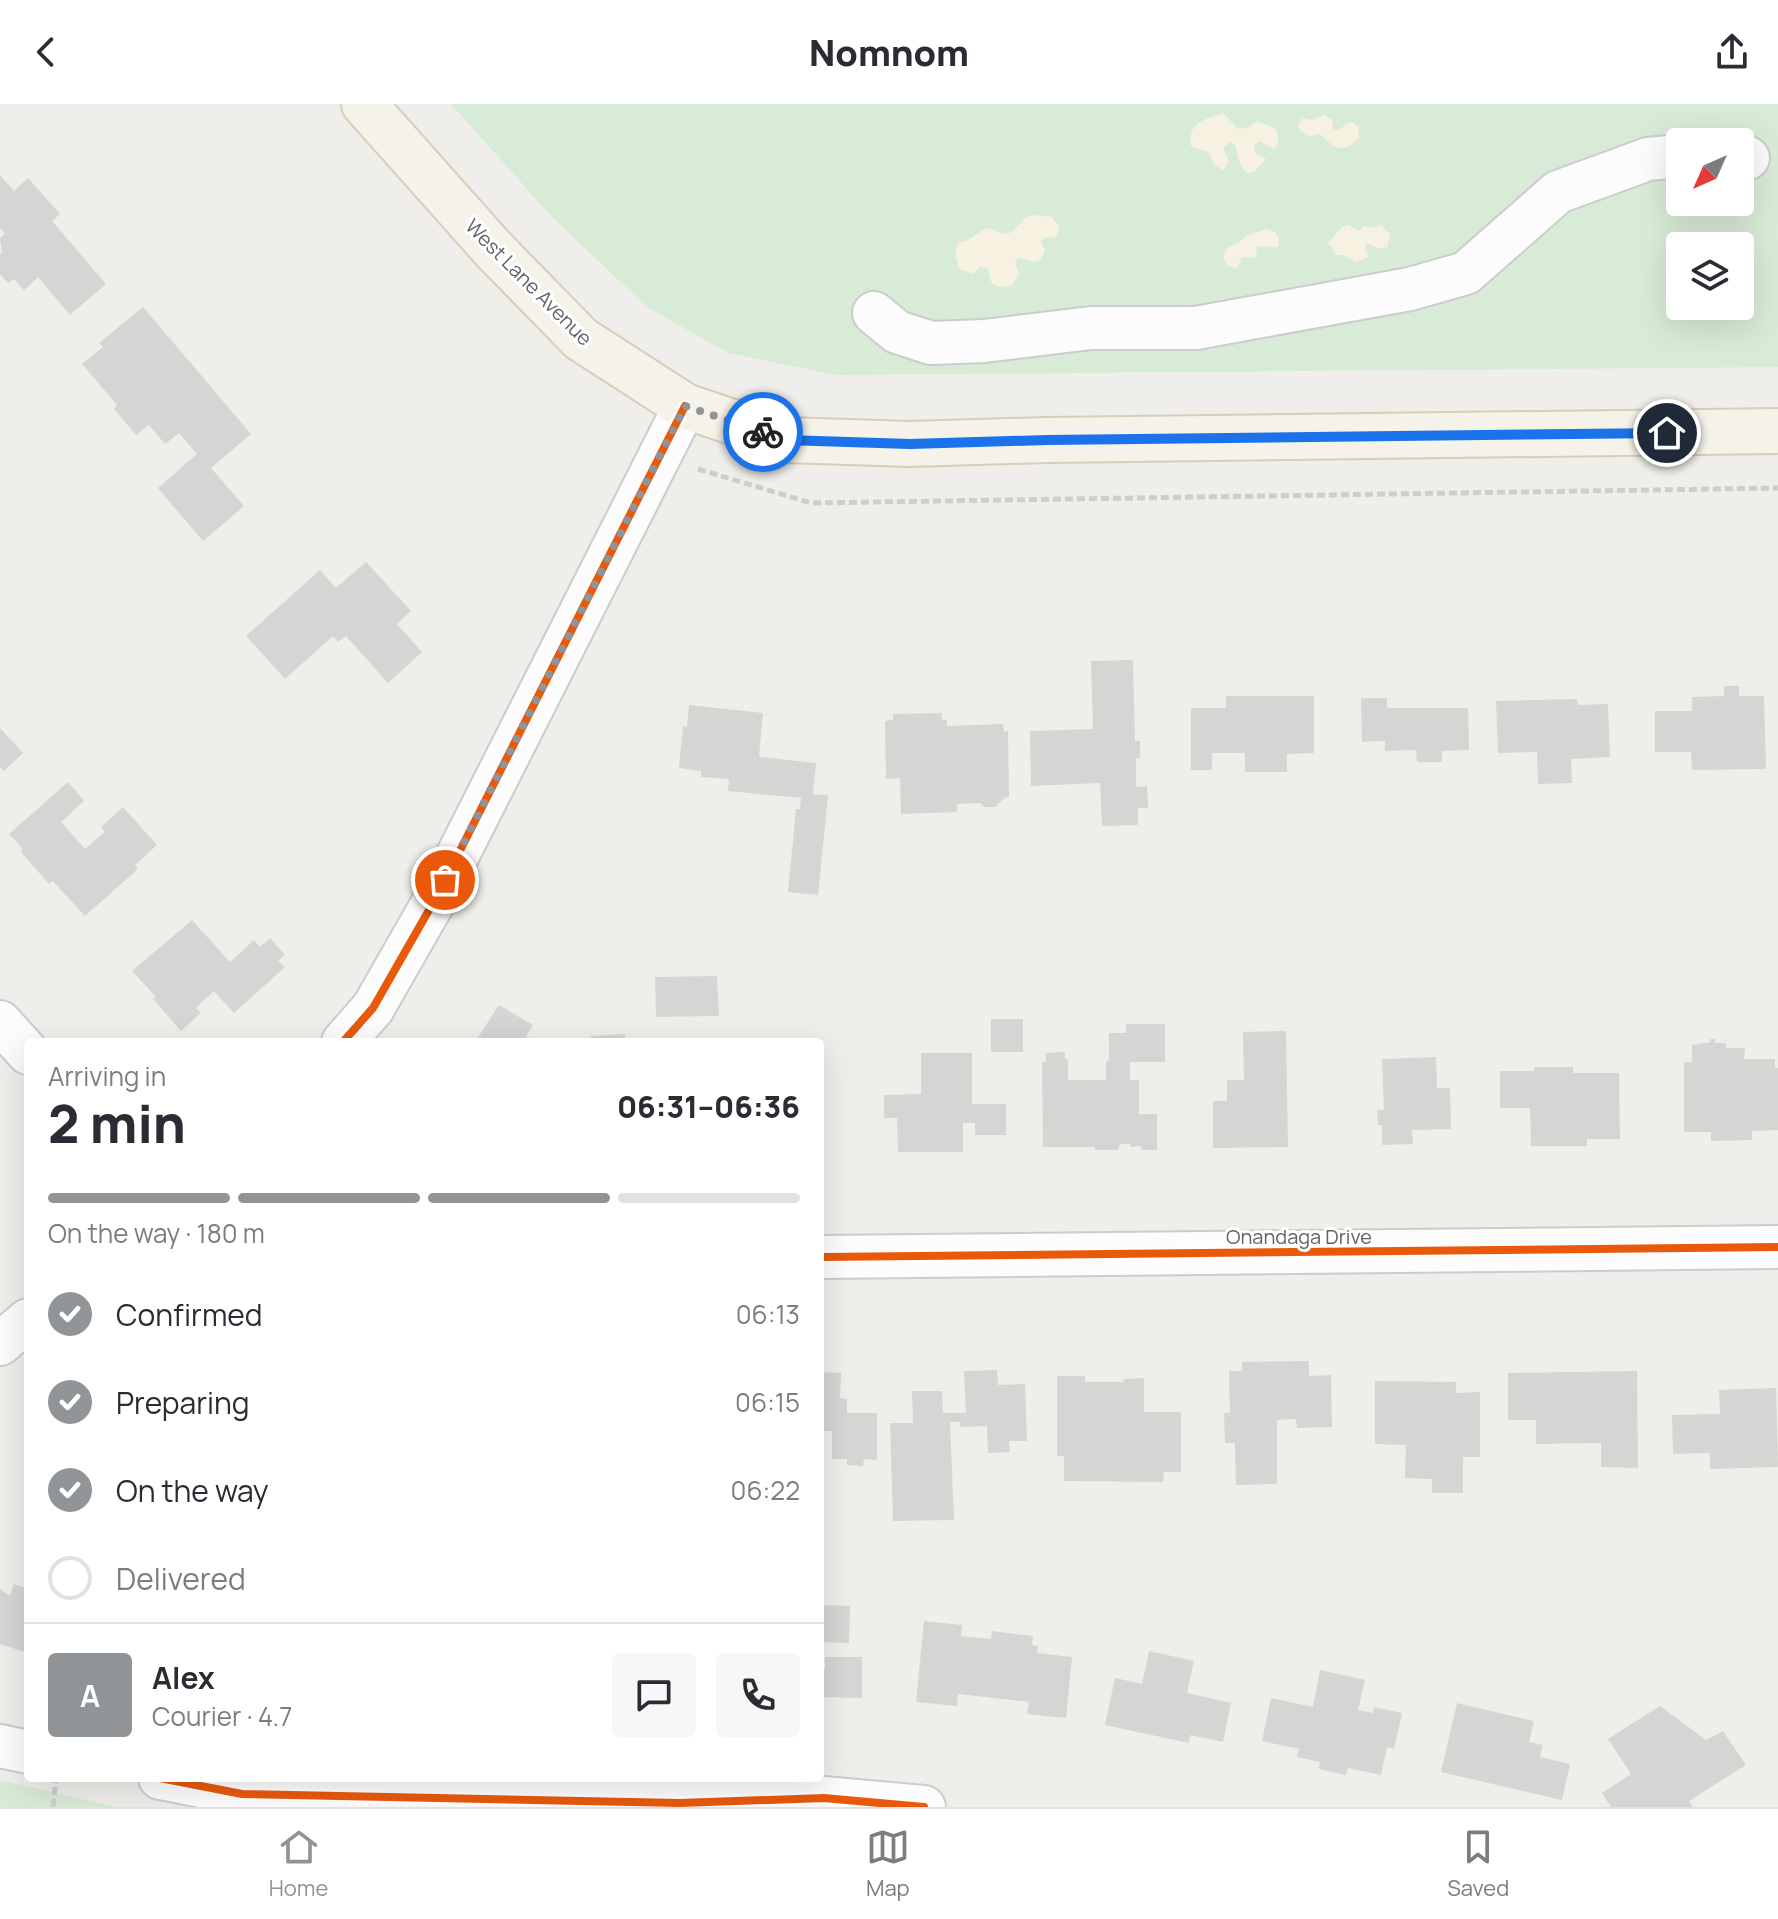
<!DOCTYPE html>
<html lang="en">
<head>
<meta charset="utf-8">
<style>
  :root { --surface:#fff; --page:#f7f7f7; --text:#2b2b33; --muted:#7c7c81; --line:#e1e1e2; --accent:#919496 }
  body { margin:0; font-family:Manrope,sans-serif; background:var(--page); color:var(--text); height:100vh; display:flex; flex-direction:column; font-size:30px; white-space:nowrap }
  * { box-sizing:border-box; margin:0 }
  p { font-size:26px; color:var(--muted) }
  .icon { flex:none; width:44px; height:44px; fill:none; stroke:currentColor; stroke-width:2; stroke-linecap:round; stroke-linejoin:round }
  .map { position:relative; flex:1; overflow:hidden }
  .sheet { position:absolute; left:24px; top:934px; width:800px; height:744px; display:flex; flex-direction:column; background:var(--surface); border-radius:8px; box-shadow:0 8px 32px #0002 }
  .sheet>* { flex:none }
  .needle { width:52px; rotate:225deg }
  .controls { position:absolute; left:1666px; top:24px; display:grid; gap:16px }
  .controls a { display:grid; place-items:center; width:88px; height:88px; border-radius:8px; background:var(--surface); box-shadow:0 8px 32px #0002; font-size:40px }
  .pin { position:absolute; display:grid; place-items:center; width:68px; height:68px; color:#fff; margin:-34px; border:4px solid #fff; border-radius:50%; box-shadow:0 2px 8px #0007 }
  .courier { position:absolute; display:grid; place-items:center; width:80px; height:80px; margin:-40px; border:6px solid #1a73e8; border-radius:50%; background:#fff; color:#222; box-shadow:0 2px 10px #0007 }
  .headline em { font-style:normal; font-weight:800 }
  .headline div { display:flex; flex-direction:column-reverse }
  .headline { display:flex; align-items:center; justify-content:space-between; height:136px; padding:0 24px }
  h1 { font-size:52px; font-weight:800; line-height:60px }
  .bar { display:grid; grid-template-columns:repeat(4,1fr); gap:12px 8px; align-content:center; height:96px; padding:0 24px }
  .bar i { height:10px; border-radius:6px; background:var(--line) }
  .bar .active { background:var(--accent) }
  .bar p { grid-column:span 4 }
  .line { display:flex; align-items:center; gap:20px; padding:0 24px; border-top:2px solid var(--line) }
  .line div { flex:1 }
  .round { display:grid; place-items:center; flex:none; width:84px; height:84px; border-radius:8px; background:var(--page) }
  ol { padding:0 24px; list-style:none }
  li { display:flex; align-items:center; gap:24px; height:88px }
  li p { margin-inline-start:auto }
  li .icon { padding:8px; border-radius:50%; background:var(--accent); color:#fff; stroke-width:4 }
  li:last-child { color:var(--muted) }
  li i { width:44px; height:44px; border:4px solid var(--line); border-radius:50% }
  header { display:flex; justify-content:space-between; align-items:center; height:104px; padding:0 24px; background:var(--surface); font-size:36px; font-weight:800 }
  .tab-bar { display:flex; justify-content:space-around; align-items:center; height:112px; border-top:2px solid var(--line); background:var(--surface); font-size:22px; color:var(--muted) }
  .tab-bar a { display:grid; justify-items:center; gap:4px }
  .tab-bar .active { color:var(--accent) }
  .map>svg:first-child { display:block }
  .green { fill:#d8ebd6; fill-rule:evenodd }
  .sand { fill:#f6f1e1 }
  .building { fill:#d6d5d3 }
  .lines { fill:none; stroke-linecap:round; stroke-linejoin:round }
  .minor-casing { stroke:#cbcccc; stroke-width:46 }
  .major-casing { stroke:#d7ceb8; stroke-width:48 }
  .path { stroke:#cacfcc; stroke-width:5; stroke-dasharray:8 4; stroke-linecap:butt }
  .minor { stroke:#fdfcfc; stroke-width:42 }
  .major { stroke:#f4f2e9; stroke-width:44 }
  .cycleway-casing { stroke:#fff; stroke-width:13 }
  .cycleway { stroke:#e8590c; stroke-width:8 }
  .done { stroke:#919496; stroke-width:8; stroke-dasharray:0 14.4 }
  .route { stroke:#1a73e8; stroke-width:10 }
  .labels { text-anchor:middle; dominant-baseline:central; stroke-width:6; stroke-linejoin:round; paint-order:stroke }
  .street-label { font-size:20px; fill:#5f6368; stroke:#fff }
</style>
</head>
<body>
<header><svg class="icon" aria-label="back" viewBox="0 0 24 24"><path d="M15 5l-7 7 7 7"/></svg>Nomnom<svg class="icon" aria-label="share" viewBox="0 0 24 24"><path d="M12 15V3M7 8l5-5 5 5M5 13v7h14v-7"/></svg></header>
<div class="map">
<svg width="1778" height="1703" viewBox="0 0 1778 1703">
  <rect width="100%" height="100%" fill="#efeeea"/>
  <g class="green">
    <path d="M451,0h1327v263l-941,8 -108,-22 -81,-45 -97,-92zM1680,38h60v60h-60zM1680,142h60v60h-60z"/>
    <path d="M0,1676l116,27h-116z"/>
  </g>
  <g class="sand">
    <path d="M1223,9l15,16 9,-1 11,-7 18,8 3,15 -5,5 -14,-8 -5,3v9l11,6 -11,12 -7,2c-11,-8 -9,-17 -13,-28l-5,-3 -7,6 6,13 -6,9 -7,-4 -8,-14 -17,-6c-4,-23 14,-27 32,-33z"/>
    <path d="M1324,11l8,4 1,12 6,-1 11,-9 9,6v11c-16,17 -26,10 -39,-4l-11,2 -9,-6 -2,-5 5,-7 10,2z"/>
    <path d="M1032,111l19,2 7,7 1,8 -4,5 -11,1 -3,4 4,8 -4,10 -7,2 -16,-4 -3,4 4,12 -8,12 -13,1 -7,-5 -3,-13 -9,-2 -5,7 -15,-5 -4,-15 3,-11 10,-3 18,-12c6,0 13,5 19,6 10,0 16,-16 27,-19z"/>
    <path d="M1348,121l11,6 5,-5 6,2 11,-3 9,9 -3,13 -7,2 -13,-6 -2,5 4,9 -13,5 -12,-7h-7l-9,-12 14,-16z"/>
    <path d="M1266,125l9,3 4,6 -1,9 -19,-1 -2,1 -1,11 -14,-1 -6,12 -9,-4 -4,-8 4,-9 10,-4 9,-8z"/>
  </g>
  <g class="building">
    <path d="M0,71l14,16 14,-13 32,36 -8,7 54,63 -36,31 -32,-38 -14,13 -10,-11 -6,4 -8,-9v-20l2,-2 -2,-14 5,-4 -5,-6z"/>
    <path d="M143,203l108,127 -40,34 33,38 -41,35 -45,-53 39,-34 -18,-21 -14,11 -16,-19 -13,10 -22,-26 3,-4 -35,-41 21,-17 -4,-4z"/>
    <path d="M366,458l45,49 -14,13 25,28 -34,31 -42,-47 -8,6 -5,-6 -48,43 -39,-43 74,-66 16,18z"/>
    <path d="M1133,556l2,81h5v17h-4v29l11,-1 1,22h-10v17l-36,1 -2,-43 -69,3 -1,-55 63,-2 -2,-68z"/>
    <path d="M1724,582h15v10h25l2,73 -74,1 -1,-18h-36v-41h37v-14l32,-1z"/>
    <path d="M1226,592h88v57l-27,1v18h-42v-19h-33v17h-21v-62h35z"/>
    <path d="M1361,594h26v10h81l1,42 -27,1v11h-25l-1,-12 -31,1v-10l-23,1z"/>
    <path d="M1577,595l1,6 30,-1 2,53 -39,2 1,24 -34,1 -1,-32 -39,1 -2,-52z"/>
    <path d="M689,601l74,8 -4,44 57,6 -3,31 15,1 -10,100 -30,-3 8,-83h4l1,-11 -73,-7 1,-12 -28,-2v-6l-22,-3 4,-42 4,1z"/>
    <path d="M942,609v7h5v6l56,-2 1,8 4,-1 1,66h-4l-10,10h-11l-4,-4 -23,1v8l-56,2 -1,-36 -14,1 -1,-58 8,-1v-6z"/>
    <path d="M0,624l23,25 -19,18 -4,-4z"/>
    <path d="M68,678l16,19 -23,21 24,27 20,-17 -4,-5 22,-20 34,38 -22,20 3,4 -53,47 -32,-35 -4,3 -28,-32 2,-3 -14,-15z"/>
    <path d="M192,816l38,42 24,-22 6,7 10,-9 15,17 -7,6 7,6 -51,46 -20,-22 -18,17 5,5 -20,18 -28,-32 3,-2 -24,-26z"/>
    <path d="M717,872l2,40 -63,1 -1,-40z"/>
    <path d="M499,901l34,20 -10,17h-48z"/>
    <rect x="991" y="915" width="32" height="33"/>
    <path d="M1126,920h39v38h-35v18h9v34h18v36h-16v-4l-11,1v-3h-10l-2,6h-23v-3h-52l-1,-85h4v-9l19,-1v7h3v21h38v-18l3,-2v-27h17z"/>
    <path d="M1286,927l2,116 -75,1v-47h14v-21h17l-1,-48z"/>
    <path d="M625,930v8h-34v-6z"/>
    <path d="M1710,935h5v4h11v5h19l-1,11h31v9h3v62l-26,1v9l-41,1v-9h-27v-70h8v-17l19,-3z"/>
    <path d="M921,949h51v51h34v31h-31v-12h-12v29h-65l-1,-34h-13v-23l37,-1z"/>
    <path d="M1436,953l1,31h13l1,41 -39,1 1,14 -31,1v-20h-4l-1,-15h7l-2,-51z"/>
    <path d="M1534,963h39v6h46l1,66h-33v7h-56l-1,-38h-30v-37h34z"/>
    <path d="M1309,1257v15l22,-1 1,52 -35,1 -1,-9 -19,1v64l-41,1 -1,-42h-10l-1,-30h6l-1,-42h13v-9z"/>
    <path d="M997,1266l1,15 27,-1 2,57h-18l1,11 -22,1 -1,-27 -27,1v-5h-10l4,98 -61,1 -3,-98h23l-1,-32h30l1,22h23l-2,-42z"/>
    <path d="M1637,1267l1,97 -37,-1v-24l-65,1v-24h-28v-47z"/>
    <path d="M820,1268l21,1 -1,25 7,1v14h30v47l-13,-1 -1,7 -16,-1v-6h-15v-28h-12z"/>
    <path d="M1057,1272h28v6h39l-1,-3 21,-1v34h37v60h-17l-1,10 -99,-1v-25h-7z"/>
    <path d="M1375,1277l81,1v11l24,-1v65h-17v36h-31v-14l-27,-1 1,-33 -31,-1z"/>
    <path d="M1776,1284l2,79 -68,2v-16l-37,1 -1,-39 48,-1 -1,-24z"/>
    <path d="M14,1480l14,5v64l-28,-9v-55l10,7z"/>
    <path d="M820,1501l30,1 -1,37 -29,-1z"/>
    <path d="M924,1517l38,4 -1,11 30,3 1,-8 41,5 -1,9 6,1 -1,7 35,4 -6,61 -39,-4 2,-12 -71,-8 -1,12 -41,-4z"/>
    <path d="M1149,1547l45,10 -7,32 44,10 -8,39 -33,-7 -1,8 -84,-18 10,-47 27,6z"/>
    <path d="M825,1553h37v41l-42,-1v-28h5z"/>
    <path d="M1320,1566l45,10 -7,30 15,3 1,-6 28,6 -8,36 -7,-2 -6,28 -33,-7 -2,7 -27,-6 1,-7 -23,-5 2,-8 -37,-8 9,-43 42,9z"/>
    <path d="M1457,1599l77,18 -5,21 14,3 -3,12 30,7 -8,36 -121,-28z"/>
    <path d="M1660,1602l46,34 17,-9 23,34 -57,36 4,6h-82l-9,-14 29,-19 -23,-35z"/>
  </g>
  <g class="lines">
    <g class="minor-casing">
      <g id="minor">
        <path d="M1740,54h8"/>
        <path d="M874,209l23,19 34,11 53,-2 107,-13h105l214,-39 56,-16 92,-81 90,-33 32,-3"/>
        <path d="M0,918l28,31"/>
        <path d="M343,938l30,-34 64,-112 248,-490"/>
        <path d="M820,1153l958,-10"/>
        <path d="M0,1240l28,-24"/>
        <path d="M0,1642l28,6"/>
        <path d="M160,1674l82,16 438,9 144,-5 100,9"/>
      </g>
    </g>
    <g class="major-casing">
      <path id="major" d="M364,0l130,146 87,89 104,67 101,34 124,4 137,-4 731,-9"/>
    </g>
    <g class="path">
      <path d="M698,365l113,34 967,-15"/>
      <path d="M53,1703l3,-29"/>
    </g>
    <use href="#minor" class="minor"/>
    <use href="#major" class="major"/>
    <g class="cycleway-casing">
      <g id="cycleway">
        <path d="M343,938l30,-34 64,-112 248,-490"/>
        <path d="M820,1153l958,-10"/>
        <path d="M160,1674l82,16 438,9 144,-5 100,9"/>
      </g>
    </g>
    <use href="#cycleway" class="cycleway"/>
  </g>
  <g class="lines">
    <path class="done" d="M445,776l240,-474 78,26"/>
    <path class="route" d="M763,328l23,8 124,4 137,-4 620,-7"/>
  </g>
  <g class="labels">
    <g class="street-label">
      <text transform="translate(529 178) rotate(45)">West Lane Avenue</text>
      <text x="1299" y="1132">Onandaga Drive</text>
    </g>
  </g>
</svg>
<div class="controls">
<a><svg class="needle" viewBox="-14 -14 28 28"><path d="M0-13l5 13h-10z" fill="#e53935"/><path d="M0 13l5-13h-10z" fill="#7c7c81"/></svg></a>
<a><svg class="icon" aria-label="layers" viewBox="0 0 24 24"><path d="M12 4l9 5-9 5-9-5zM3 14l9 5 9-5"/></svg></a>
</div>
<div class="pin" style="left:445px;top:776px;background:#ea580c"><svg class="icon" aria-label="bag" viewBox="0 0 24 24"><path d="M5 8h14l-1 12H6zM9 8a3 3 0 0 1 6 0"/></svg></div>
<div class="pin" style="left:1667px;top:329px;background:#1f2937"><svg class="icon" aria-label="home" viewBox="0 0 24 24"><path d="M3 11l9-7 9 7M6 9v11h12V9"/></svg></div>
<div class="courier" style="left:763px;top:328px"><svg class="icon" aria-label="bike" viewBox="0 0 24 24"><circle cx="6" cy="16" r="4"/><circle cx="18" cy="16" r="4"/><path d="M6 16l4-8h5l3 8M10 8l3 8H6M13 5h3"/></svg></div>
<section class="sheet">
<div class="headline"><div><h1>2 min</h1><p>Arriving in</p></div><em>06:31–06:36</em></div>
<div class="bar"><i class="active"></i><i class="active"></i><i class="active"></i><i></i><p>On the way · 180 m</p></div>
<ol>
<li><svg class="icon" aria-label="check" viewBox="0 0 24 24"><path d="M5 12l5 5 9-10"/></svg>Confirmed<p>06:13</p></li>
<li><svg class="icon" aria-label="check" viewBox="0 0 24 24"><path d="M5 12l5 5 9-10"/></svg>Preparing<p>06:15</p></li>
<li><svg class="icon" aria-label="check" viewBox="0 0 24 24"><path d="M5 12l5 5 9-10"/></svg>On the way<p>06:22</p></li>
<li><i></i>Delivered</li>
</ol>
<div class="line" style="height:144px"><b class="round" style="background:var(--accent);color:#fff">A</b><div><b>Alex</b><p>Courier · 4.7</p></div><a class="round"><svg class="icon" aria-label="chat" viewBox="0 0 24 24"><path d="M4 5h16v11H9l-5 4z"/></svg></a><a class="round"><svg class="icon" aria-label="phone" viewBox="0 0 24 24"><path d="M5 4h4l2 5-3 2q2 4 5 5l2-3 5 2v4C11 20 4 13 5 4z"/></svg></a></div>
</section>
</div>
<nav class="tab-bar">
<a class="active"><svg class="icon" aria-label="home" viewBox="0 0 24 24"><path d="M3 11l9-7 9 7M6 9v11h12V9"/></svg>Home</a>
<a><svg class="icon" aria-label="map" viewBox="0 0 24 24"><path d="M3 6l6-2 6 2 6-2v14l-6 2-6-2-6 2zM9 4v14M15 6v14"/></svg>Map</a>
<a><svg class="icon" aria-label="saved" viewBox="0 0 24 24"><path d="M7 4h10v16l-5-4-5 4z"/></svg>Saved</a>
</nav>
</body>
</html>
